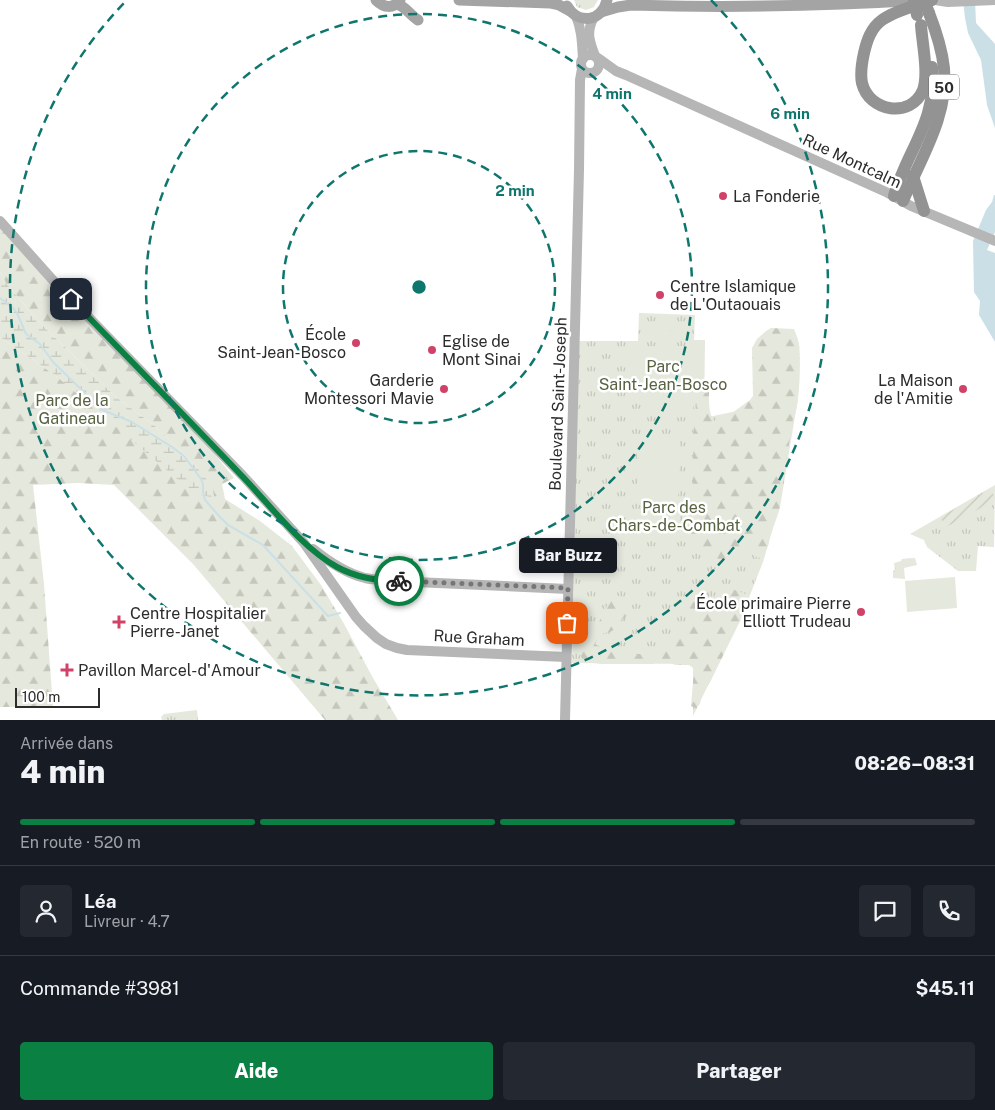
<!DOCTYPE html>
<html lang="fr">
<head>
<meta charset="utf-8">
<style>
  :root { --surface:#171b24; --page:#242831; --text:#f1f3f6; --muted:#9ea1a6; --line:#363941; --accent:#0b8043 }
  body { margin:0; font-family:"Public Sans",sans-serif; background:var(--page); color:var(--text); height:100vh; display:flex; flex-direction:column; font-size:19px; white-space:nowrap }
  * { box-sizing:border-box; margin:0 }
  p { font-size:16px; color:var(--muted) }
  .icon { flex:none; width:28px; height:28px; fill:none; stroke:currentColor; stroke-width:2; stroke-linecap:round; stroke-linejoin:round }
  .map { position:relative; height:720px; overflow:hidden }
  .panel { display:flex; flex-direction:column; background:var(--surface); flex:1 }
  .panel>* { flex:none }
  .scale { position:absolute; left:15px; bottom:12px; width:85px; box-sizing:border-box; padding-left:5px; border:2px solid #2c2c2c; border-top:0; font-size:14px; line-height:18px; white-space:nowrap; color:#2c2c2c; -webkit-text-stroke:4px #fff; paint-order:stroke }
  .pin { position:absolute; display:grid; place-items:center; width:42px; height:42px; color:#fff; margin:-21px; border-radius:10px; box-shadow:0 2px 8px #0006 }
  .courier { position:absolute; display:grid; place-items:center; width:50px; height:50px; margin:-25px; border:4px solid #0b8043; border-radius:50%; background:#fff; color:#222; box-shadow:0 1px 6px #0007 }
  .bubble { position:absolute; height:35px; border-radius:5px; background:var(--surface); box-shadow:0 2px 8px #0003; font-size:16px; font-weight:800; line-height:35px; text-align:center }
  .summary em { font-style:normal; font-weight:800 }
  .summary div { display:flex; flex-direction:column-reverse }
  .summary { display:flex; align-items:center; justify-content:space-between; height:85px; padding:0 20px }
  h1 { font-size:32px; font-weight:800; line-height:38px }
  .bar { display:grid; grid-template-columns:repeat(4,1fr); gap:8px 5px; align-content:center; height:60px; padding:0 20px }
  .bar i { height:6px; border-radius:4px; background:var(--line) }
  .bar .active { background:var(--accent) }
  .bar p { grid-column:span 4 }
  .line { display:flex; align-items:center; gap:12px; padding:0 20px; border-top:1px solid var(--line) }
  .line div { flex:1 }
  .round { display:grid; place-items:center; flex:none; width:52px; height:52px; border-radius:5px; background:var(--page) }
  .action { display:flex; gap:10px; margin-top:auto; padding:10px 20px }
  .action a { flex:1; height:58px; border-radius:5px; background:var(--accent); color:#fff; font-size:20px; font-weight:800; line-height:58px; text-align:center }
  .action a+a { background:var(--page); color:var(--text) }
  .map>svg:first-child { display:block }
  .grass { fill:url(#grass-tufts) }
  .forest { fill:url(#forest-firs) }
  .wetland { fill:url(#wetland-marsh) }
  .garden { fill:url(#garden-furrows) }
  .pitch { fill:#e5e8dc }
  .water { fill:#cae0e6 }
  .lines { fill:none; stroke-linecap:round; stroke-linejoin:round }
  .stream { stroke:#cae0e6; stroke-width:2 }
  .secondary { stroke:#b6b6b6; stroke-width:10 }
  .primary { stroke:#a4a4a4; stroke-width:11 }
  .highway { stroke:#939393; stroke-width:12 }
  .highway-bridge { stroke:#939393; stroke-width:12 }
  .done { stroke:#767676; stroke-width:5; stroke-dasharray:0 9 }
  .route { stroke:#0b8043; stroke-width:6 }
  .ring { fill:none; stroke:#0f766e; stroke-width:2.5; stroke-dasharray:9 6 }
  .poi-dot { fill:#d04267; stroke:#fff; stroke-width:2 }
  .labels { text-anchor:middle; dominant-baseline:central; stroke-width:5; stroke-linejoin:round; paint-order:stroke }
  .shield { fill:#fff; stroke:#6b6b6b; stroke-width:1 }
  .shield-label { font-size:15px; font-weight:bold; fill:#2c2c2c }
  .street-label { font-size:16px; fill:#2c2c2c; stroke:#fff }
  .poi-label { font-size:16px; fill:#2c2c2c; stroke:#fff; text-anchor:start }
  .park-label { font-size:16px; fill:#566240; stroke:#fff }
  .centre { fill:#0f766e; stroke:#fff; stroke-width:2.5 }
  .ring-label { font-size:15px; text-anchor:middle; font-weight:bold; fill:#0f766e; stroke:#fff; stroke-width:5; stroke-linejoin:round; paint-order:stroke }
</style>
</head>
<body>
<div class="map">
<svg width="995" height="720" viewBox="0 0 995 720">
  <defs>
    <pattern id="grass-tufts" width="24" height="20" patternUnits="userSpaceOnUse" patternTransform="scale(1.25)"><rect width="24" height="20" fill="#e5e8dc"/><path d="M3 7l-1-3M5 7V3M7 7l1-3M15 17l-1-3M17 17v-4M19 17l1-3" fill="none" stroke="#c5c7bd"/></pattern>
    <pattern id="forest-firs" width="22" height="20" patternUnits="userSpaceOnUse" patternTransform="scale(1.25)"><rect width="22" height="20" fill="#e5e8dc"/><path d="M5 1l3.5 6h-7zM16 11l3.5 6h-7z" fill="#c5c7bd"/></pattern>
    <pattern id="wetland-marsh" width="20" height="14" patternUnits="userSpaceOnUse" patternTransform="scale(1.25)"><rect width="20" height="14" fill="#e5e8dc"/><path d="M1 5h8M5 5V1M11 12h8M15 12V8" fill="none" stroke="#c5c7bd"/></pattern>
    <pattern id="garden-furrows" width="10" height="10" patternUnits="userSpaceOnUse" patternTransform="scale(1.25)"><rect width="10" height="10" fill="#e5e8dc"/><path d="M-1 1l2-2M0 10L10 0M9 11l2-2" fill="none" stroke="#c5c7bd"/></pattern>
  </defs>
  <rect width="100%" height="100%" fill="#fff"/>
  <g class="grass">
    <path d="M574,0h24l-4,7 -8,3 -9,-3z"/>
    <path d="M639,313l56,2 -1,25h11l-1,78 94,-20 -17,103 -18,61 -22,56 -48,98v-52l-121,-1 6,-322h60z"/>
    <path d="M995,485l-1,62 -16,-1 -2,25h-18l-31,-24 -3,-7 -14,-6z"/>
    <path d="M915,558l2,7 -13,3 1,11 -12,-1v-7l2,-1 -1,-7 7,-2 1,-2z"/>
    <path d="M197,710l1,10h-36l-1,-3 3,-3z"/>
  </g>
  <g class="forest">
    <path d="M0,225l80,91 124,125 30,37 -12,6 3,15 35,22 32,25 29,39 22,37 30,56 25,42h-73l-132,-156 -79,-79 -36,-2 -45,2 11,99 9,123h-53v-370l55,38 59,49 84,44 -44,-43 -37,-27 -78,-76 -33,-39 -6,-11z"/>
    <path d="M771,328l23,1c2,5 4,10 5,15 2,14 1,64 -6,75l-12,75c1,16 -7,29 -12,44 -1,3 0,5 -1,8 -1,4 -5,6 -6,11l-4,1 -3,-2 -2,-8 -6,-2 -10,13 -11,2 -31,-9 -4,-6 3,-128c3,-9 3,-19 5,-29l5,-1 5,3c0,9 -1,28 8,32 3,2 8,1 12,0l3,-10 18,-13 3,-4 -1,-48 5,-9 9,-8z"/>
    <path d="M724,588l11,2 13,5 -2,14 -33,67c-4,10 -12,18 -13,28l-4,4 -5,-2 3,-36 -2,-3 -3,-2h-13l-13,-4h-6l-4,3h-51l-17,-2 -4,-5v-9l-4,-12v-5l22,-9c6,-12 13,-35 30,-23l2,5 -1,9 -9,8 -4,7 -7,4 -11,2 -4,10 15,8 24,2h21l8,-1 15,-10c1,-12 11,-14 18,-23v-8l-15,-9 1,-5 5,-6c11,-1 13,-1 16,11 19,1 9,-7 21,-15z"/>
  </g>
  <path class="wetland" d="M0,272l6,11 33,39 78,76 37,27 44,43 15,20 1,9 -18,-2 -141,-120 -55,-38z"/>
  <path class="garden" d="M990,489l5,8v3l-49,27 -6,-10z"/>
  <g class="pitch">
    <path d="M649,324h22l-1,13h-21z"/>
    <path d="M674,346h20l7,8 -2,20 -7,42c-33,6 -60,-14 -63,-47 -1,-5 -2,-15 2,-19 5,-4 35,-4 43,-4z"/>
    <path d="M639,434l41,1 -2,68 -41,-1z"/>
    <path d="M679,510v27l-41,1v-27z"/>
    <path d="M955,577l2,31 -50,4 -2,-31z"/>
  </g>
  <g class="water">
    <path d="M963,0h12l1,23 19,21v84l-8,-23 -6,-45 -13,-27 -3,-15z"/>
    <path d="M994,195h1v37l-8,18 8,3v89l-16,-27 1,-14 -6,-9 -1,-51 13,-31 6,-8z"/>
  </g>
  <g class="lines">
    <path class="stream" d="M0,298l13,10 4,5 9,21 14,10 13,18 35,34 12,13 32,13 40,25 12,9 17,23 2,5v8l2,8 15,17 8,8 35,20 65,71 12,-3"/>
    <g class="secondary">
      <path d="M935,0l13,2 47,-2"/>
      <path d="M576,16c6,14 6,28 7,43"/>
      <path d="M594,17c-8,15 -5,23 1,39"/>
      <circle cx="590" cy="64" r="9"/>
      <path d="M598,58l18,13 10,4 260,117 25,14 84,35"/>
      <path d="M0,221l59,66 184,189 61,67 52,74 8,9 13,12 9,6 11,4 10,2 159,7"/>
      <path d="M313,549c16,13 32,24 52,29 9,2 19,2 28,3l175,8"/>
      <path d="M565,720l14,-550 1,-90 2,-11"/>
    </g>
    <g class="primary">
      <path d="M376,0c8,8 17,9 24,0"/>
      <path d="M459,0l91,3 9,2 11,6"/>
      <path d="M397,4c9,3 13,11 21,16"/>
      <path d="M567,6c11,19 35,16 40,-6"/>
      <path d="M601,12l17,-5 13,-2c97,3 195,1 292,-5"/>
    </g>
    <g class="highway">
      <path d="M921,25c1,17 8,49 2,65 -12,29 -54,22 -61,-7 -2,-10 0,-21 2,-30 3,-13 7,-25 18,-33 12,-9 35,-15 50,-20"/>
      <path d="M913,176l11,35"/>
      <path d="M894,196c13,-46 44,-76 38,-129"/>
      <path d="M903,201c17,-42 46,-85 41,-133 -2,-19 -8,-37 -15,-55"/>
    </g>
    <g class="highway-bridge">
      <path d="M914,0l3,15"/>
      <path d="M924,0l5,13"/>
    </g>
  </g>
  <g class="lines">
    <path class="done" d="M399,581l169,7 -1,35"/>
    <path class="route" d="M71,299c57,59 114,117 171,177 28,29 60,72 95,91 20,11 41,14 62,14"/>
  </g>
  <g class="ring">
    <circle cx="419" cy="287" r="136"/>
    <circle cx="419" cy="287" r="273"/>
    <path d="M711 0A409 409 0 1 1 127 0"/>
  </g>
  <g class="poi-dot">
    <circle cx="723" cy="196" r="5"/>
    <circle cx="660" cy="295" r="5"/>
    <circle cx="356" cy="343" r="5"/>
    <circle cx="432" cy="350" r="5"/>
    <circle cx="444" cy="389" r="5"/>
    <circle cx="963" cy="389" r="5"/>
    <circle cx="861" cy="612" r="5"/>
    <path d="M116.5 614.5h5v5h5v5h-5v5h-5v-5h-5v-5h5z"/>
    <path d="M64.5 662.5h5v5h5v5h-5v5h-5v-5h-5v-5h5z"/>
  </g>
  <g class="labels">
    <rect class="shield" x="929" y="74.5" width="30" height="25" rx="4"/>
    <g class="shield-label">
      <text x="944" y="87">50</text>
    </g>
    <g class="street-label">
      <text transform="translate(852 161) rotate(25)">Rue Montcalm</text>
      <text transform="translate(558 404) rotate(-88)">Boulevard Saint-Joseph</text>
      <text transform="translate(479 638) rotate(3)">Rue Graham</text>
    </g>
    <g class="poi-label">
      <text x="733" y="196">La Fonderie</text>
      <text x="670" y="286">Centre Islamique<tspan x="670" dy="18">de L'Outaouais</tspan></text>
      <text x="346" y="334" text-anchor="end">École<tspan x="346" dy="18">Saint-Jean-Bosco</tspan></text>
      <text x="442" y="341">Eglise de<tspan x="442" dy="18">Mont Sinai</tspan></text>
      <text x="434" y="380" text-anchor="end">Garderie<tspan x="434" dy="18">Montessori Mavie</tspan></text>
      <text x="953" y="380" text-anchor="end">La Maison<tspan x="953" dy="18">de l'Amitie</tspan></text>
      <text x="851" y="603" text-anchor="end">École primaire Pierre<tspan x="851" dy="18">Elliott Trudeau</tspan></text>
      <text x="130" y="613">Centre Hospitalier<tspan x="130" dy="18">Pierre-Janet</tspan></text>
      <text x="78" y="670">Pavillon Marcel-d'Amour</text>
    </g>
    <g class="park-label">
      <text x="663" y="366">Parc<tspan x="663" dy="18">Saint-Jean-Bosco</tspan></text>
      <text x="72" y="400">Parc de la<tspan x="72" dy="18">Gatineau</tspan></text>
      <text x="674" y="507">Parc des<tspan x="674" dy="18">Chars-de-Combat</tspan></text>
    </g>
  </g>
  <circle cx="419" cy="287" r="8" class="centre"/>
  <g class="ring-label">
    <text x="612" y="99">4 min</text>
    <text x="790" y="119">6 min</text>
    <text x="515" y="196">2 min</text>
  </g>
</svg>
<div class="scale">100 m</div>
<div class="pin" style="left:567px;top:623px;background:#ea580c"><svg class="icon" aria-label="bag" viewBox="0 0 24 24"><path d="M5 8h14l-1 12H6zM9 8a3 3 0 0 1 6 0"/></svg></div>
<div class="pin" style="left:71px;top:299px;background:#1f2937"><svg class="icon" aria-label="home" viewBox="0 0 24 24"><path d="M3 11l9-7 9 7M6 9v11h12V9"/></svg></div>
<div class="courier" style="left:399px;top:581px"><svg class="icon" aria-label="bike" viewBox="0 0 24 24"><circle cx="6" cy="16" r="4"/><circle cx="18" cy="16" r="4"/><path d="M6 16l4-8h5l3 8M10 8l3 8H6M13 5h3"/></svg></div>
<div class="bubble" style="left:519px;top:538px;width:98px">Bar Buzz</div>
</div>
<section class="panel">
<div class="summary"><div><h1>4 min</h1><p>Arrivée dans</p></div><em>08:26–08:31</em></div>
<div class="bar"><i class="active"></i><i class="active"></i><i class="active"></i><i></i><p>En route · 520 m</p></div>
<div class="line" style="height:90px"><a class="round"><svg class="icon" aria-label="person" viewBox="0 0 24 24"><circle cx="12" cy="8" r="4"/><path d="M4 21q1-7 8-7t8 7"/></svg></a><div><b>Léa</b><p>Livreur · 4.7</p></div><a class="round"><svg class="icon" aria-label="chat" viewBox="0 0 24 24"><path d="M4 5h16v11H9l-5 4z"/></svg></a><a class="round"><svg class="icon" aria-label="phone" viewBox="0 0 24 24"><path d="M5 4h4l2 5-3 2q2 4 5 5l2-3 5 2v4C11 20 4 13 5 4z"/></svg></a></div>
<div class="line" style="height:65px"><div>Commande #3981</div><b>$45.11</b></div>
<div class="action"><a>Aide</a><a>Partager</a></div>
</section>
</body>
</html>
